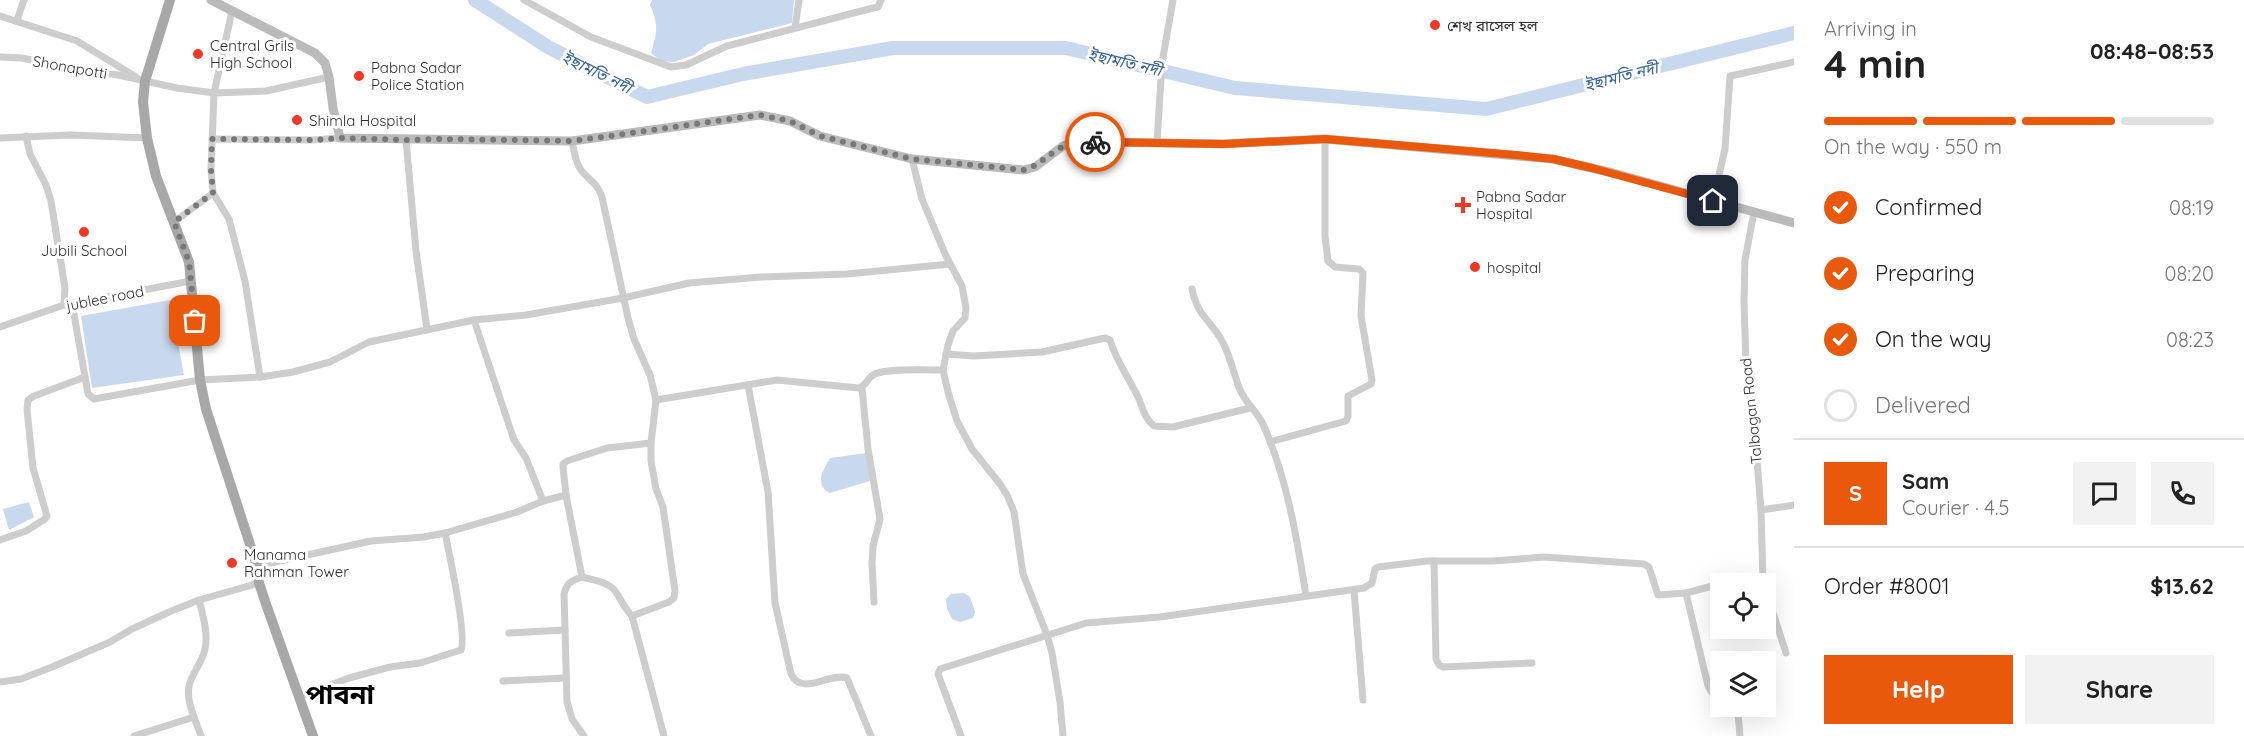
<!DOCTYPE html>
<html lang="en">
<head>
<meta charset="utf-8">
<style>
  :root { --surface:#fff; --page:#f2f2f2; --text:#222; --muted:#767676; --line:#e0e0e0; --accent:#ea580c }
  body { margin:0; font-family:Quicksand,"Noto Sans Bengali",sans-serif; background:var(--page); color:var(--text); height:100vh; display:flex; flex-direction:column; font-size:22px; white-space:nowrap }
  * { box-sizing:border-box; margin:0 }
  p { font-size:20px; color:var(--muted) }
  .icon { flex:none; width:33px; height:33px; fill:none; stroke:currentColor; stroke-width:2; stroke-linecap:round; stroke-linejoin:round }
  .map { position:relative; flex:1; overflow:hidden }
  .side { display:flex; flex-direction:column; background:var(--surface); width:450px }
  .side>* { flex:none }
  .fabs { position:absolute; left:1710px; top:573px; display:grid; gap:12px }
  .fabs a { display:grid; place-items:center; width:66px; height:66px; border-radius:0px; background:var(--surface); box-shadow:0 6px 24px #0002; font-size:30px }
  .pin { position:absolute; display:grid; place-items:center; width:51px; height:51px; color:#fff; margin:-26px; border-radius:12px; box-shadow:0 3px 9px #0006 }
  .courier { position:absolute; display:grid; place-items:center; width:60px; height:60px; margin:-30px; border:4px solid #ea580c; border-radius:50%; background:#fff; color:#222; box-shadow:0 2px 8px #0007 }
  .head em { font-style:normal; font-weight:700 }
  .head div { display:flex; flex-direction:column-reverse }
  .head { display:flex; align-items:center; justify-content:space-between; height:102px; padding:0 30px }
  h1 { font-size:39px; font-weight:700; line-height:45px }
  .bar { display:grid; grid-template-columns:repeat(4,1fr); gap:9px 6px; align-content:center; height:72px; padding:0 30px }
  .bar i { height:8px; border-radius:4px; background:var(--line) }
  .bar .on { background:var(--accent) }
  .bar p { grid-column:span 4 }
  .line { display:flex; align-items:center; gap:15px; padding:0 30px; border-top:2px solid var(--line) }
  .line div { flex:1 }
  .round { display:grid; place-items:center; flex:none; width:63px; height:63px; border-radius:0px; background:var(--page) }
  ol { padding:0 30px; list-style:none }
  li { display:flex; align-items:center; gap:18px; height:66px }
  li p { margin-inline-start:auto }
  li .icon { padding:6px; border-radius:50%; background:var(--accent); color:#fff; stroke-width:4 }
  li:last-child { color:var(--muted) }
  li i { width:33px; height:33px; border:3px solid var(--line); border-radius:50% }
  .cta { display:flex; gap:12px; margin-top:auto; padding:12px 30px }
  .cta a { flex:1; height:69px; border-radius:0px; background:var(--accent); color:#fff; font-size:24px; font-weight:700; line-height:69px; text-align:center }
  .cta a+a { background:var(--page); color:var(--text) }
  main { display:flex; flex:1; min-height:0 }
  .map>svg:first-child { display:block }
  .water { fill:#c8d9ef }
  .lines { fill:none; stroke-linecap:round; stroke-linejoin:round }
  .river { stroke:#c8d9ef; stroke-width:14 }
  .street { stroke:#cdcdcd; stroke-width:7 }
  .secondary { stroke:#bababa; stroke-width:9 }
  .primary { stroke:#a8a8a8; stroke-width:10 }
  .done { stroke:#787878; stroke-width:6; stroke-dasharray:0 10.8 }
  .route { stroke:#ea580c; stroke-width:8 }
  .poi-dot { fill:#f13827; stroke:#fff; stroke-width:2 }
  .labels { text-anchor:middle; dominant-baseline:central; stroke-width:6; stroke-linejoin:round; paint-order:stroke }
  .poi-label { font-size:15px; fill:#303030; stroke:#fff; text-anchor:start }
  .street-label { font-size:15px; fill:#303030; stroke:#fff }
  .water-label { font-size:16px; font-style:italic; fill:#376398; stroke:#fff }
  .town-label { font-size:27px; font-weight:bold; fill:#000; stroke:#fff }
</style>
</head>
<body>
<main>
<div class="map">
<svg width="1794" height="736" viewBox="0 0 1794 736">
  <rect width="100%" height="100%" fill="#fff"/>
  <g class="water">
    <path d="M652,0h142l-2,23 -84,21 -14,11 -20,7 -13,-1 -10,-8c6,-20 8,-28 -1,-48z"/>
    <path d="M170,300l14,75 -92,13 -11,-72z"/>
    <path d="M866,453l7,27 -43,13c-16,-8 -7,-23 0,-35z"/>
    <path d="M29,502l5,15 -25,13 -6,-21z"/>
    <path d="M964,593l6,4 5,15 -2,6 -13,4 -8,-3 -5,-10 -1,-10 5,-5z"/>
  </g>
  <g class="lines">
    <path class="river" d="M475,0l73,47 99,50 96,-23 150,-26h173l169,40 251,21 308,-76"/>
    <g class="street">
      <path d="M524,0l67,37 80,30 15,-2 41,-19 146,-38 5,-1 3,-7"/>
      <path d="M232,11l-18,82 -3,77 2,23 16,26 16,62 15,96"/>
      <path d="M0,16l77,25 59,36"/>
      <path d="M17,20l7,-20"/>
      <path d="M795,28l4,-28"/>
      <path d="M0,57l22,1 46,10 50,7 59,13 37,5 52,-2 63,-14"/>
      <path d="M26,136l4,18 16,31 5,16 14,87 -1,17"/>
      <path d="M0,138l71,-3 76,3"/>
      <path d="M212,139l101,1 27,-2"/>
      <path d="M406,140l10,111 11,78"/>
      <path d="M572,141c2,9 3,21 9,29 8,11 16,12 21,27l26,121 6,21 16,36 6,25 -5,43v18l5,28 7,18 12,84 -1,7 -5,4 -37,14"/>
      <path d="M1157,142l5,-79 11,-63"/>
      <path d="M912,159l10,40 24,57 16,30 4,22 -1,10 -12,13 -5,14 -5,25 5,22 9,29 15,28 28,35 7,11 7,17 9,62 24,61 5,18 8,49 3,34"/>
      <path d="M1713,201l12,-52 5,-73 64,-14"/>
      <path d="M174,222l39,-29"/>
      <path d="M1192,289c6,29 20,32 31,54 8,15 11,32 17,47 6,13 17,22 23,34 24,54 34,114 43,172"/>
      <path d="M72,303l16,91 6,5 106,-19 60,-3 33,-5 37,-10 39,-20 105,-22 52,-5 97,-17 66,-15 72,-6 86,-3 103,-10"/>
      <path d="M474,320l40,120 12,18 17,43 23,-6 16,82c11,3 27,5 33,14 6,8 9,17 17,25l32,120"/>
      <path d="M0,327l64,-22 127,-24"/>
      <path d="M946,354l28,2 68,-4 63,-14 5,2c6,21 19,38 28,57 5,11 6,21 16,29l19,1 77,-19"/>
      <path d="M748,385l20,107 7,111 16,71c11,23 38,-2 56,4l24,58"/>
      <path d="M862,388l6,61 12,70 -7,27 -1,17 2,39"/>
      <path d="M656,400l121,-20 82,8c7,-2 8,-9 14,-13 12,-7 55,-5 70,-5"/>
      <path d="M1270,442l76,-21 2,-5v-20l23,-12 1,-4 -11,-64 2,-43 -4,-4 -24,-2 -7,-6 -3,-25v-97"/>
      <path d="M566,495l-3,-28v-3l4,-3 40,-13 44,-5"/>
      <path d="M1761,510l33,-5"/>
      <path d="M0,540l26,-9 19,-12 2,-3 -14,-48 -6,-58 1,-10 6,-4 51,-19"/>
      <path d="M1434,561l2,98 3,6 4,2 89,-4"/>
      <path d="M257,566l114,-25 53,-4 21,-4 72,-21 26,-11"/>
      <path d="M582,577c-11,4 -15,5 -18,17l3,108 5,17 12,17"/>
      <path d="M1720,584l-34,9 22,93 6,10 6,1"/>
      <path d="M1734,584l29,-2 -2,-72 -7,-88 -8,-59 -2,-61 1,-42 9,-48"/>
      <path d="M1354,590l9,110"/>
      <path d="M1766,591l20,62"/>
      <path d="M199,600c5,19 12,42 2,60 -4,9 -10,17 -12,26 -3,16 7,35 12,50"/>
      <path d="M509,633l56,-3"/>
      <path d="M503,681l62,-3"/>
      <path d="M0,682l21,-3 31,-12 58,-25 22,-13 37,-17 30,-12 60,-17"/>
      <path d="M299,697l50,-19 41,-11 30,-4 41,-13c6,-14 -12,-98 -16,-117"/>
      <path d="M1735,706l3,8 2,22"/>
      <path d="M134,736l60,-19"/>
      <path d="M961,736l-23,-62 2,-5 146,-46 74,-6 204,-29 8,-5 3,-14 3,-2 49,-6h66l51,-4 100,7 5,3 9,28 28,-2"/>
    </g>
    <path class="secondary" d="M211,0l104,53 10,10 4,14 4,31 7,30 232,3 188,-26 30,6 30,15 92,23 112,11 11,-3 28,-21 9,-3 37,-1 114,2 102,-5 228,20 60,14 181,50"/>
    <path class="primary" d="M170,0l-25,81 -2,21 4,36 9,38 33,86 11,118 6,29 51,157 2,17 8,24 46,129"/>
  </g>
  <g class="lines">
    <path class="done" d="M195,321l-6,-59 -15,-40 39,-29 -2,-23 1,-31 101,1 27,-2 66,2 34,-1 133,2 187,-26 30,6 30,15 92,23 112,11c18,-5 28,-21 46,-26 8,-2 17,-1 25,-2"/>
    <path class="route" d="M1095,142l128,2 102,-5 191,16 37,4 39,9 121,33"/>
  </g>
  <g class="poi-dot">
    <circle cx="1435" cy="25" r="6"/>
    <circle cx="198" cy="54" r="6"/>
    <circle cx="359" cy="76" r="6"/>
    <circle cx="297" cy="120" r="6"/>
    <path d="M1460 196h6v6h6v6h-6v6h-6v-6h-6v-6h6z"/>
    <circle cx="84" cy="232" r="6"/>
    <circle cx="1475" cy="267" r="6"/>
    <circle cx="232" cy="563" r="6"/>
  </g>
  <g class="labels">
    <g class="poi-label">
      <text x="1447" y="25">শেখ রাসেল হল</text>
      <text x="210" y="45">Central Grils<tspan x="210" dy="17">High School</tspan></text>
      <text x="371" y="67">Pabna Sadar<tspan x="371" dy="17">Police Station</tspan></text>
      <text x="309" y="120">Shimla Hospital</text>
      <text x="1476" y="196">Pabna Sadar<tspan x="1476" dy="17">Hospital</tspan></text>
      <text x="84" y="250" text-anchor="middle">Jubili School</text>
      <text x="1487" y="267">hospital</text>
      <text x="244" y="554">Manama<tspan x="244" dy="17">Rahman Tower</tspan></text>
    </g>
    <g class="street-label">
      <text transform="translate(70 67) rotate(10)">Shonapotti</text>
      <text transform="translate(105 298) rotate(-11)">jublee road</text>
      <text transform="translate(1751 411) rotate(-96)">Talbagan Road</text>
    </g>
    <g class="water-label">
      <text transform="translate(1125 62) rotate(13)">ইছামতি নদী</text>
      <text transform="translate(597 72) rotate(26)">ইছামতি নদী</text>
      <text transform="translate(1621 76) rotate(-14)">ইছামতি নদী</text>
    </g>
    <g class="town-label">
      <text x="340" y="694">পাবনা</text>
    </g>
  </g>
</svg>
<div class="fabs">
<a><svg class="icon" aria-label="locate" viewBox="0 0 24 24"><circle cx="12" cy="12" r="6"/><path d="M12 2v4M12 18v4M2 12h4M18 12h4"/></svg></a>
<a><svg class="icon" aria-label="layers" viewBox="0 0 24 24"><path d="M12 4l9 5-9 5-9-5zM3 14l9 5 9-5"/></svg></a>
</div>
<div class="pin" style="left:195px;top:321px;background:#ea580c"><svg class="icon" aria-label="bag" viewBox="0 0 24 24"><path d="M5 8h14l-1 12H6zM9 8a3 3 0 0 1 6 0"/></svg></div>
<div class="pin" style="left:1713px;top:201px;background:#1f2937"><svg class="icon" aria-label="home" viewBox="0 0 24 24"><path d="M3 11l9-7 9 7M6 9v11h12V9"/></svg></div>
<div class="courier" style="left:1095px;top:142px"><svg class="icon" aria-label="bike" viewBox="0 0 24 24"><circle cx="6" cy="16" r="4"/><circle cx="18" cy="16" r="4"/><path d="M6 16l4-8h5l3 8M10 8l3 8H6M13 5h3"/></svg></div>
</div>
<section class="side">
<div class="head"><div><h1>4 min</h1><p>Arriving in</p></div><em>08:48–08:53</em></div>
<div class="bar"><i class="on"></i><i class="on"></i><i class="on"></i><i></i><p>On the way · 550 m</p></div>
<ol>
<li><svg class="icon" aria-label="check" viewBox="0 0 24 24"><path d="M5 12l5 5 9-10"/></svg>Confirmed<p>08:19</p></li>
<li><svg class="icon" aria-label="check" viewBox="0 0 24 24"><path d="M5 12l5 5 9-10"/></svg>Preparing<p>08:20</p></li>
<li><svg class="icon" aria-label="check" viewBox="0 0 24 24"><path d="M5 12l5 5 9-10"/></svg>On the way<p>08:23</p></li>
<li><i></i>Delivered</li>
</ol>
<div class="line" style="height:108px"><b class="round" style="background:var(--accent);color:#fff">S</b><div><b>Sam</b><p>Courier · 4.5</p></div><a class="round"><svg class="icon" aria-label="chat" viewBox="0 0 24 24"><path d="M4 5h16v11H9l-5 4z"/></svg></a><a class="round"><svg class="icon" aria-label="phone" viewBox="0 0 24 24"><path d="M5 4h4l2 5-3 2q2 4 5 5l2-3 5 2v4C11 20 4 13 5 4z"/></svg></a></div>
<div class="line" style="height:78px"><div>Order #8001</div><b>$13.62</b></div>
<div class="cta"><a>Help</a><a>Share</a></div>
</section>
</main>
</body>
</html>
